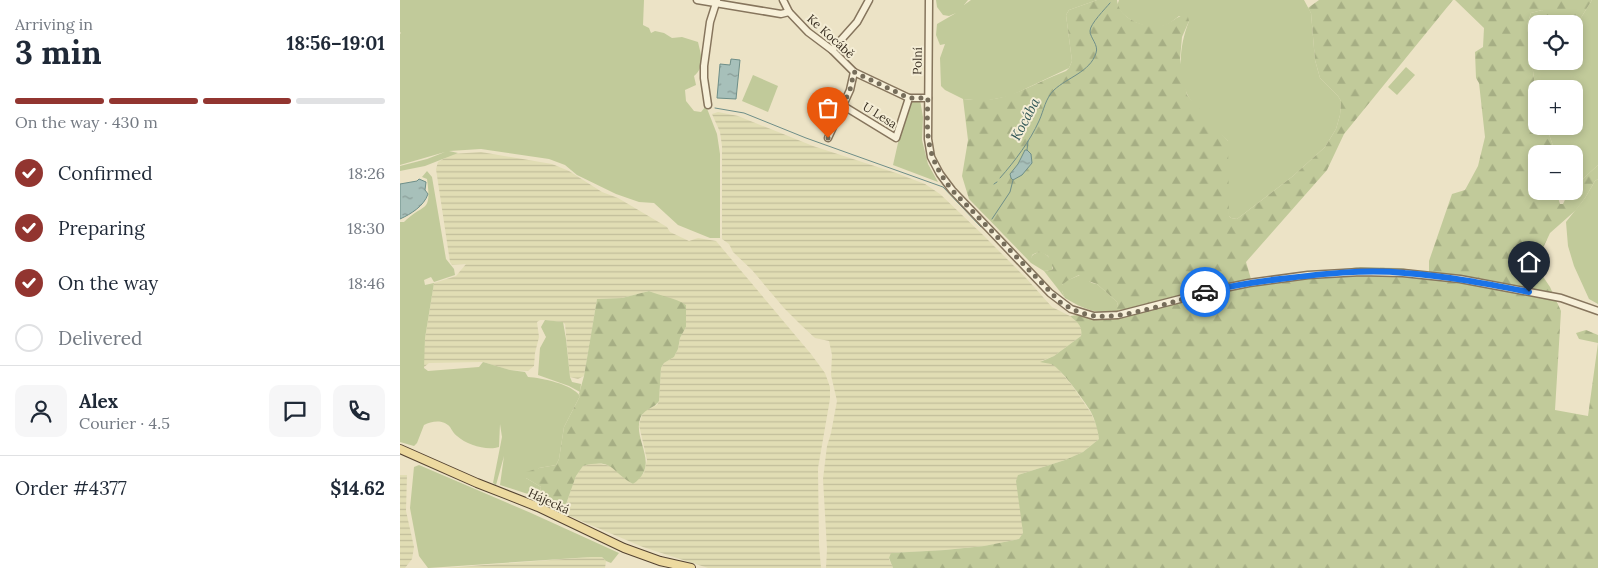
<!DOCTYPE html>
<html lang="en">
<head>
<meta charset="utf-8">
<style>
  :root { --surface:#fff; --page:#f6f6f7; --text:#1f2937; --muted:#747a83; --line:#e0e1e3; --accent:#923530 }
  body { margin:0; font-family:Lora,serif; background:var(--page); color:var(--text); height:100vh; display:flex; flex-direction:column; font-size:19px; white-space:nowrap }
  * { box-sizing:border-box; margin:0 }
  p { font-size:16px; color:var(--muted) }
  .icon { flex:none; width:28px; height:28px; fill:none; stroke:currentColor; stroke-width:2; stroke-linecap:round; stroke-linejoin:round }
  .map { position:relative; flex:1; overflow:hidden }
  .details { display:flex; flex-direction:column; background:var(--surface); width:400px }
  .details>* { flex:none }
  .fabs { position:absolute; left:1128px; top:15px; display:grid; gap:10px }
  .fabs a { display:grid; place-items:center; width:55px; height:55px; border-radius:10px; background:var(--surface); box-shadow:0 2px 8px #0003; font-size:25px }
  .pin { position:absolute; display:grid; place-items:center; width:42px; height:42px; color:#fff; margin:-51px -21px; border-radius:50% 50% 50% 0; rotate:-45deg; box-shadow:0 0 5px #0007 }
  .pin .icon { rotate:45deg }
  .courier { position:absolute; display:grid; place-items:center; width:50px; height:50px; margin:-25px; border:4px solid #1a73e8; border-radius:50%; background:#fff; color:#222; box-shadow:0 1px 6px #0007 }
  .overview em { font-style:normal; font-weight:700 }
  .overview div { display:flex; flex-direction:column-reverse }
  .overview { display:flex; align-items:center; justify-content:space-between; height:85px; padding:0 15px }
  h1 { font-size:32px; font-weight:700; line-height:38px }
  .bar { display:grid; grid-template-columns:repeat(4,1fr); gap:8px 5px; align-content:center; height:60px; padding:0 15px }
  .bar i { height:6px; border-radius:4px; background:var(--line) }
  .bar .selected { background:var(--accent) }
  .bar p { grid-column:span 4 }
  .line { display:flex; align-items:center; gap:12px; padding:0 15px; border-top:1px solid var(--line) }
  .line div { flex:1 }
  .round { display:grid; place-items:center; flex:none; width:52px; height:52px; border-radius:10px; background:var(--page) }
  ol { padding:0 15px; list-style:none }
  li { display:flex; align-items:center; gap:15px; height:55px }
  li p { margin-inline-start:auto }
  li .icon { padding:5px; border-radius:50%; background:var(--accent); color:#fff; stroke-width:4 }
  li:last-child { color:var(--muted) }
  li i { width:28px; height:28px; border:2px solid var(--line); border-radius:50% }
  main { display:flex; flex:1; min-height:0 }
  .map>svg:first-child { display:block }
  .farmland { fill:url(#farmland-rules) }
  .grass { fill:#c1ca9a }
  .forest { fill:url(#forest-firs) }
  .water { fill:url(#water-ripples); stroke:#6e8e88 }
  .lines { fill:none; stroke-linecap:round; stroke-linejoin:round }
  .stream { stroke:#6e8e88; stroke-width:1 }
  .minor-casing { stroke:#86755d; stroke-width:9 }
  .major-casing { stroke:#544331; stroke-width:10 }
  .minor { stroke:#f7f0d9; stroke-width:6 }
  .major { stroke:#eddaa0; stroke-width:8 }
  .done { stroke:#766d5a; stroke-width:5; stroke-dasharray:0 9 }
  .route { stroke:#1a73e8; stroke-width:6 }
  .labels { text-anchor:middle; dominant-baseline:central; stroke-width:4; stroke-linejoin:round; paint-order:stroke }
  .street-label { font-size:12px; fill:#372d20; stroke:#f4edd5 }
  .water-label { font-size:14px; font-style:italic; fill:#305656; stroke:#f4edd5 }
</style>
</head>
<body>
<main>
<section class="details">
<div class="overview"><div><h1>3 min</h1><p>Arriving in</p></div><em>18:56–19:01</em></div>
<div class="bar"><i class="selected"></i><i class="selected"></i><i class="selected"></i><i></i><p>On the way · 430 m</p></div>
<ol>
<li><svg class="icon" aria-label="check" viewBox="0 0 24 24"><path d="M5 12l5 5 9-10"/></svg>Confirmed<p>18:26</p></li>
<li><svg class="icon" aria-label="check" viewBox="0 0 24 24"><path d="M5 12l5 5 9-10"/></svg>Preparing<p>18:30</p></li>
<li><svg class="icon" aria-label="check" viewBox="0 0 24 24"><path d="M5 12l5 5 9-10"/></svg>On the way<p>18:46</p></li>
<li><i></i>Delivered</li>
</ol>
<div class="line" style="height:90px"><a class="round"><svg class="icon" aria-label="person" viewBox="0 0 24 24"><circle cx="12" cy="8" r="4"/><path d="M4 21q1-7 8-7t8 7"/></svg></a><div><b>Alex</b><p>Courier · 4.5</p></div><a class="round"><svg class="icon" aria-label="chat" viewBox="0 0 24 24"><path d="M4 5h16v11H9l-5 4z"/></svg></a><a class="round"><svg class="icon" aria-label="phone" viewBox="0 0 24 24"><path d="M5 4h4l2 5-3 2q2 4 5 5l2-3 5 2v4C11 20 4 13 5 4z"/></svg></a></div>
<div class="line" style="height:65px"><div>Order #4377</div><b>$14.62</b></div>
</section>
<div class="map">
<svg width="1198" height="568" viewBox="0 0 1198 568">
  <defs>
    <pattern id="farmland-rules" width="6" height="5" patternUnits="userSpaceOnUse" patternTransform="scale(1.25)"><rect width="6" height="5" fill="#e1ddb4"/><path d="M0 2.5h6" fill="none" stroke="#c2be9a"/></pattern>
    <pattern id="forest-firs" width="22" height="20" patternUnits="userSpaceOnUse" patternTransform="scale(1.25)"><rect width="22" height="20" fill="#c1ca9a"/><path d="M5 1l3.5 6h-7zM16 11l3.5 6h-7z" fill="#a6ae84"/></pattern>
    <pattern id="water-ripples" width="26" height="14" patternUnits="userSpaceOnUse" patternTransform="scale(1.25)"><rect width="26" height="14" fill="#a7c0ba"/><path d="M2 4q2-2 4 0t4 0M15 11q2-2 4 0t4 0" fill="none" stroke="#899c97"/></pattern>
  </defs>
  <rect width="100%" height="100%" fill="#ece3c6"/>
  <g class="farmland">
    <path d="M318,112l20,4 75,30 83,27 29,11 15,10 41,39 45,45 26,29 18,9 9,8 3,6 -1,6 -27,20 -13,5 10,2 7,6 13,15 20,29 7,16 1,10 -16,13 -18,8 -47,15 5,59 -4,5 -35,7 -39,4 -53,3 -3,6 4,9h-67l1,-19 -4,-70 4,-33 4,-13 6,-32 -6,-26 1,-20 -3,-14 -14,-3 -14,-13 -17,-17 -32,-38 -19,-18 -4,-8 -7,-5v-93l-2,-14 -8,-18z"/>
    <path d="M81,152l71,12 17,7 33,21 16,6 49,29 3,5 19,9 9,-3 18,3 95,113 14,19 5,14v12l-12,69 1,77 2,23h-113l-65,-21 -76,-32 -2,-8 11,-31 7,-10 13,-3 15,3 16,14 6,4 11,-11 3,-13 -8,-35 2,-7 3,-7 13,-6 2,-4 2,-33 3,-5 10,-6 4,-8 2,-11 6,-11 -4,-24 -21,-6 -12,-6 -27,7 -25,1 -13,77 -6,3 -8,-2 -5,-53 -3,-2 -17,-2h-5l-3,2 2,15 -4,16 -1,13 -6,5 -18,-1 -27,-8 -54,1 -6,5 2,-30 9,-55 22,-7 10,-12 -14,1 -2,-3 -14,-93 2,-7 14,-8z"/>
    <path d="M0,475h7l-1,36 8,36 -2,12 -7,9h-5z"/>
    <path d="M191,557h11l4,4 -1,7h-160z"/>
  </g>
  <g class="grass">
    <path d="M0,0h244l-1,25 6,3 2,5 4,-2 9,2 8,5 10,-1 16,5c3,14 8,23 -4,34l2,9 -11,5 1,11 8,10 7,1 5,-6 11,28 3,20v84h-10l-32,-13 -24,-22 -15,-1 -23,-8 -39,-19 -12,-10 -16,-6 -68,-10 -32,2 9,2 -33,13 -25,5v-5l27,-7 18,-7 -45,13v-131l1,-1 -1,-1z"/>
    <path d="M536,0h32l-4,5 7,-5h126l-28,10 -3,5 6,46 -3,7 -59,28 -26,5 -21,-2 -18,-9 -4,-4 -1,-28 5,-14 -5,1 -4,-10 1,-11 19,-11 -7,3 -6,-1 -6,-8z"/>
    <path d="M719,0h185l7,13 4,47 5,18 18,18 3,5 -1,14 -4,14 -11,18 -32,29 -56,43 -6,-1 -2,-2 -1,-10v-65c-9,-9 -37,-38 -41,-47 -10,-24 -7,-50 2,-73l-10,-5c-4,3 -9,7 -13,9 -17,6 -41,-4 -49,-19z"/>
    <path d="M1192,0h6v165l-24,22v-33h-18l-10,-28h28v-37h-38v5l-9,-69 4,-12 11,-3c5,4 4,8 4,14h-10v37h38v-32z"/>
    <path d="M1006,67l9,8 -18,20 -9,-8z"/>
    <path d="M353,75l25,11 -10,26 -26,-11z"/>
    <path d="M520,100l3,17 -1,23 6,24 10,18 -45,-17 10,-44 8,-20z"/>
    <path d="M27,171l5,6 14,82 8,10 1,6 -21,7 -3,-5 -7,3 1,5 9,-2 -9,55 -1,30 4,3 51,-4 4,-5 27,8 15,2 3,5c14,1 44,7 52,19l-16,31 -5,32 -3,6 -17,3 -13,10 15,9 -1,6 -3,4 -37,-12 4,-29 -8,29 -3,-2 9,-46 -2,-13 -1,23c-12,4 -32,-2 -42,-11 -3,-2 -5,-6 -7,-9 -7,-8 -18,-6 -26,-2l-7,18 -3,3 -14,-4v-220h4c20,-20 28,-8 23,-43l-5,-2z"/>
    <path d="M1198,179v125l-9,-5 -15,-33 -6,-20 -2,-24 19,-24 10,-17z"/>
    <path d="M641,252c7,2 13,10 11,18l-8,1 -13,-8c-1,-7 2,-10 10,-11z"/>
    <path d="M680,275l12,8 5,1 20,18 1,4 -3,4c-18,6 -35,-3 -50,-12l-3,-7v-6l4,-4z"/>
    <path d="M145,320l18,2 3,17 4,38 2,5 9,2 -1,8 -11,-6 -31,-11 2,-27 6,-11 -5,-10z"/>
    <path d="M19,465l112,48 88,40 -8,10 -5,-2 -4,-4h-11l-163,11 -9,-12 -9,-48 4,-41z"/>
  </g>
  <g class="forest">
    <path d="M697,0h20c2,20 29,29 47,25 7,-2 13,-9 21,-10l3,2 1,4 -7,16 -2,22 7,36 41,46 1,75 2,2 6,1 56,-43 32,-29 11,-18 4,-14 1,-14 -3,-5 -18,-18 -5,-18 -4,-47 -3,-5 11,-8h134l-109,134 -17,36 -81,92 5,17 109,-12 41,1 28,5v-12l23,-67 13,-4 13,-24 7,-29 -6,-54 -3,-5 -1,-26 8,-5 1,-19 -29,-28h137l-18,29v-5h-28v-7l-4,-7 -11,3 -4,12 9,69v32h10l10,28h-20v37h20l4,13h3l6,-13h5v-4l24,-22v14l-3,2 -10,17 -9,12 -26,23 -7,15 -5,21 12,18 11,24 -6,99 33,6 10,-73 -19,-4 -3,-6 10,-3 12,5v233h-705l-4,-10 2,-5 54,-3 39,-4 35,-7 4,-6 -7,-52 2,-6 47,-15 18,-8 16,-13c-1,-9 -4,-19 -8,-27 -6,-10 -29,-43 -40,-48 -3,-1 -8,-1 -11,-2l14,-6 27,-20c2,-10 -4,-14 -11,-20l41,-5 7,-5 -1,-4 -20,-18 -12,-4 -6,-5 -12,6 -5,4v6l3,7 -21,-27 8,-1 1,-2 -5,-12c-6,-4 -10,-5 -16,-1l-1,8 -62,-64 -7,-23 6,-36 -5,-41c42,6 66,-14 103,-28l3,-3 3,-7 -6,-46 3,-5z"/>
    <path d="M249,291c11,5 27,7 37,14v22l-6,11 -2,11 -4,8 -10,6 -3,5 -2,33c-5,8 -15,7 -19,18 -7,22 21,46 -7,65 -23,-13 -19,-26 -50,-18l-7,10 -11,31 2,8 -30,-18 3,-4 1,-6 -15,-9v-6l13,-4 17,-3 3,-6 5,-32 16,-31 -1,-2 5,-18 13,-77 25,-1z"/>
  </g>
  <g class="water">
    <path d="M331,59l9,1 -4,39 -19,-1 3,-34 10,1z"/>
    <path d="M625,150h2l4,4 1,9 -10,12 -9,5 -2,-2 -1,-4 8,-10z"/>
    <path d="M19,179l7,3 -1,8 3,4c-4,12 -17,20 -28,25v-35l17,-3z"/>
  </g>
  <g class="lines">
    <g class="stream">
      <path d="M315,108l29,5 62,25 137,49 38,40"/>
      <path d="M627,150l1,-9"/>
      <path d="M600,178c15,-17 30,-37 39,-57 5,-11 6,-22 15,-31 14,-13 36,-18 42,-37 3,-8 -6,-15 -6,-22 0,-7 15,-22 20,-28"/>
      <path d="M594,184l3,-2"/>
      <path d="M592,219l18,-27 3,-12"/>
    </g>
    <g class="minor-casing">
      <g id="minor">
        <path d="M297,0l84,14 8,-2"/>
        <path d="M383,0l6,12 19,20 24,18 22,22 55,26h19"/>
        <path d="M529,0l-1,139 3,18 9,17 12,16 98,103 21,16 23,7 24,-1 97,-25 34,-7 59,-8 53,-3 42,1 57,6 101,19 37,13"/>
        <path d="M432,50l25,-28 12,-22"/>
        <path d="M308,105l-4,-27v-12l6,-44 7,-22"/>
        <path d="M442,105l54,33 13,-40"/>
        <path d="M428,138l22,-48 4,-18"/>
      </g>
    </g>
    <g class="major-casing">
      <path id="major" d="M0,449l77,34 61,24 86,41 36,13 31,7"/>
    </g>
    <use href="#minor" class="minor"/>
    <use href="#major" class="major"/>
  </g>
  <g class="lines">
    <path class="done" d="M428,138l22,-48 4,-18 55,26h19c-2,40 -1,60 24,92l108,112c11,7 23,13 36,14 30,3 79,-15 109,-24"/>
    <path class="route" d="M805,292c25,-6 50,-10 75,-13 41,-5 84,-10 125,-6 42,3 83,11 124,19"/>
  </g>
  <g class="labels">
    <g class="street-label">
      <text transform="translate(431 36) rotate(42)">Ke Kocábě</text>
      <text transform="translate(517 61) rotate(-89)">Polní</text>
      <text transform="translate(480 115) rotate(32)">U Lesa</text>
      <text transform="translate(149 501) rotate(25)">Hájecká</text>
    </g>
    <g class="water-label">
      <text transform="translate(625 119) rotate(-62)">Kocába</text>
    </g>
  </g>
</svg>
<div class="fabs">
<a><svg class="icon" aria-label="locate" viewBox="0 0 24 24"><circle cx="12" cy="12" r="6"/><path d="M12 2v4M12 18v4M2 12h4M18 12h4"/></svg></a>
<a>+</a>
<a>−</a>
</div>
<div class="pin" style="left:428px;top:138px;background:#ea580c"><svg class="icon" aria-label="bag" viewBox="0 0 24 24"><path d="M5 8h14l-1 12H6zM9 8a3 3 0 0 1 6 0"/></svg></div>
<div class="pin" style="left:1129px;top:292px;background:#1f2937"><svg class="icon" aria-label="home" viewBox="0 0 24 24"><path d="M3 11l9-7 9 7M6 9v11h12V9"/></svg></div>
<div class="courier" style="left:805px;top:292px"><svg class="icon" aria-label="car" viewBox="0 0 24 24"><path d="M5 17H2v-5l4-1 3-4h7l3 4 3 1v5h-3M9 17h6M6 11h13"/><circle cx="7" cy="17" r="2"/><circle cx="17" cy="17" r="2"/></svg></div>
</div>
</main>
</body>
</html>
